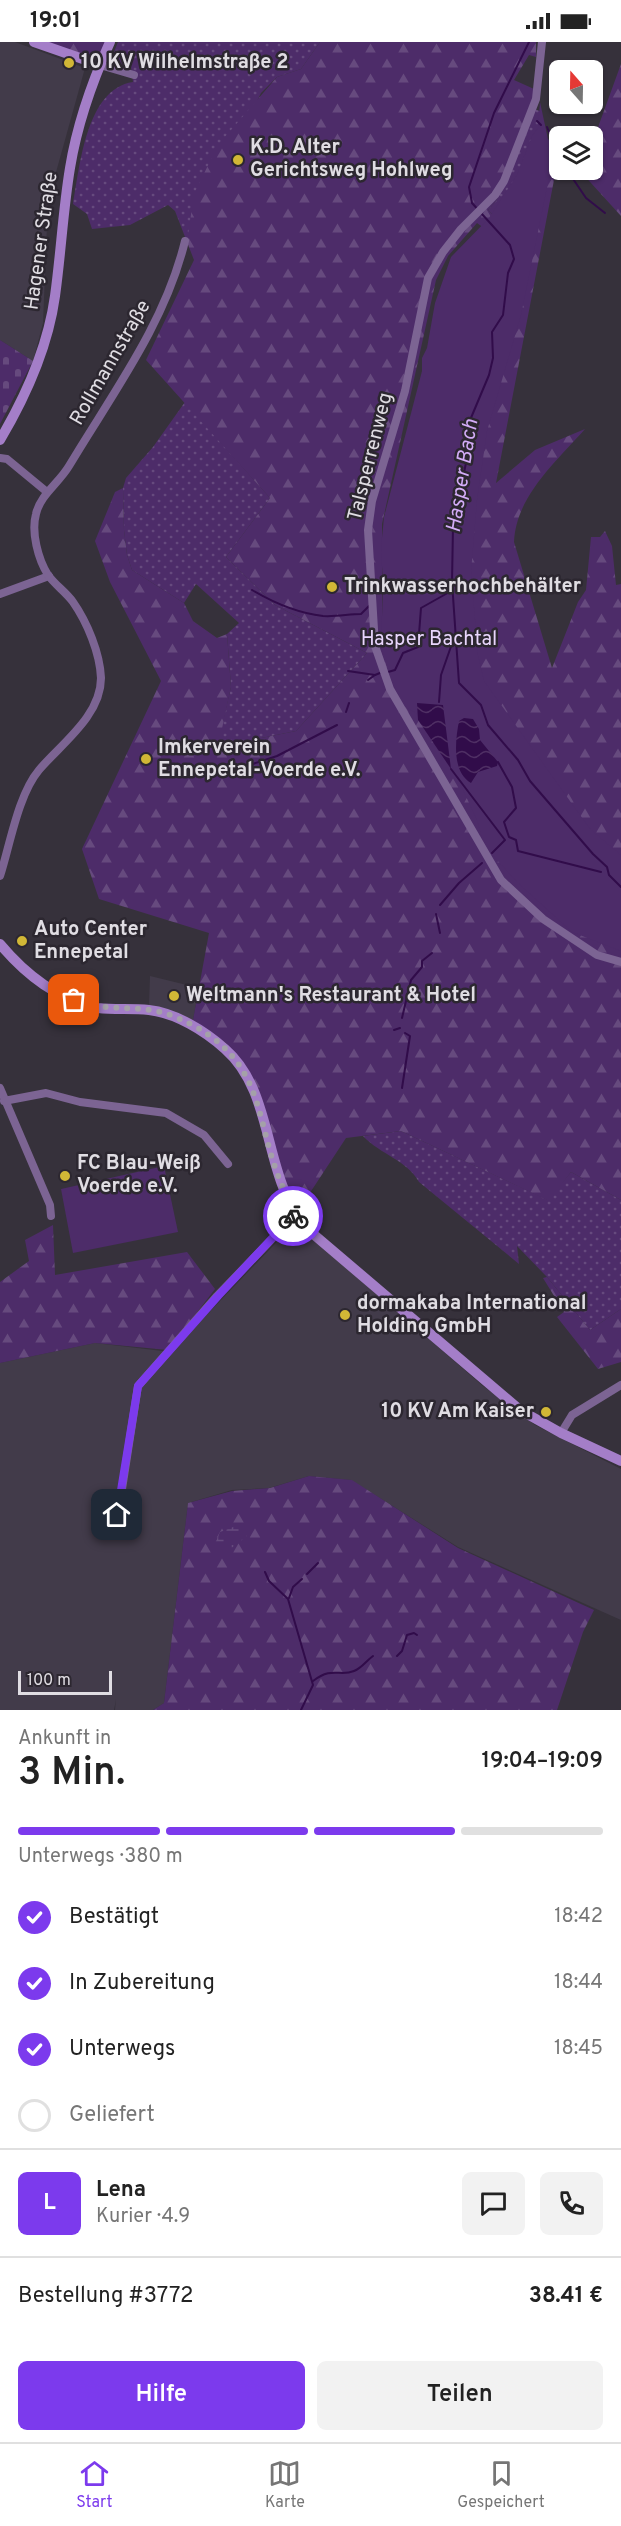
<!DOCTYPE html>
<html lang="de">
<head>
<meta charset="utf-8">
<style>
  :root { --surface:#fff; --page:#f2f2f2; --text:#222; --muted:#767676; --line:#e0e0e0; --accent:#7c3aed }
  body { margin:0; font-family:Overpass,sans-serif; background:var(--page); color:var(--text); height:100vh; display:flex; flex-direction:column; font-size:22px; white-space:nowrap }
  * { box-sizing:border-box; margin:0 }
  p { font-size:20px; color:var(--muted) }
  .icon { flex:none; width:33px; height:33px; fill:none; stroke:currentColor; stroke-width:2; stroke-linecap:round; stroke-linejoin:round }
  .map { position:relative; height:1668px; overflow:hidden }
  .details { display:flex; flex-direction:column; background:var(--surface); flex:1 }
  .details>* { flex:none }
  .needle { width:39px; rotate:340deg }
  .fabs { position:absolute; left:549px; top:18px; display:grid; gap:12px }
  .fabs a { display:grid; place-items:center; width:54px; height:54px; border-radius:9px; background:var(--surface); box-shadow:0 2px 4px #0004; font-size:30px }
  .scale { position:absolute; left:18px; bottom:15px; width:94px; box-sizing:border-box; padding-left:6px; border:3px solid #e0dde3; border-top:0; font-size:16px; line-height:21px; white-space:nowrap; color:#e0dde3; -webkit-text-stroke:4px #2c2730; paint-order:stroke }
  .pin { position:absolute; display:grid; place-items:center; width:51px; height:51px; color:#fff; margin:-26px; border-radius:12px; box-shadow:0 3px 9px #0006 }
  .courier { position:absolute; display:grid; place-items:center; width:60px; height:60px; margin:-30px; border:4px solid #7c3aed; border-radius:50%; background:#fff; color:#222; box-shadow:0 2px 8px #0007 }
  .overview em { font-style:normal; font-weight:600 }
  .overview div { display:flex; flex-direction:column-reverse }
  .overview { display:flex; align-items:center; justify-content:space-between; height:102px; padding:0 18px }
  h1 { font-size:39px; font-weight:600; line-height:45px }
  .bar { display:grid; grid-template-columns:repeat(4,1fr); gap:9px 6px; align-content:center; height:72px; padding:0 18px }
  .bar i { height:8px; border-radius:4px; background:var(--line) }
  .bar .active { background:var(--accent) }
  .bar p { grid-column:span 4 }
  .line { display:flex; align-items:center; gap:15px; padding:0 18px; border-top:2px solid var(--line) }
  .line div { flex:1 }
  .round { display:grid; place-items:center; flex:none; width:63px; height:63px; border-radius:9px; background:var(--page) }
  ol { padding:0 18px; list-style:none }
  li { display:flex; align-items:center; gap:18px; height:66px }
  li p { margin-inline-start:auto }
  li .icon { padding:6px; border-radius:50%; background:var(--accent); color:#fff; stroke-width:4 }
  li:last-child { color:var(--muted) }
  li i { width:33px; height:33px; border:3px solid var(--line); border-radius:50% }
  .button { display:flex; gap:12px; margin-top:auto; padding:12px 18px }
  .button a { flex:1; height:69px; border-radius:9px; background:var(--accent); color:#fff; font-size:24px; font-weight:600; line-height:69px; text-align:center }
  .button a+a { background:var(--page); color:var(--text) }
  .status { display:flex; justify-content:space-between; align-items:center; height:42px; padding:0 30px; background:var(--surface); direction:ltr }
  .status svg { height:16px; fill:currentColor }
  .dock { display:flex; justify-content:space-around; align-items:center; height:84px; border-top:2px solid var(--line); background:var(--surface); font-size:16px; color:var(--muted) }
  .dock a { display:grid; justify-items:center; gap:3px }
  .dock .active { color:var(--accent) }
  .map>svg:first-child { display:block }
  .built { fill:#423b4a }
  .grass { fill:url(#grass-dots) }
  .forest { fill:url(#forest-firs); fill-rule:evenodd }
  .wetland { fill:url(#wetland-marsh) }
  .cemetery { fill:url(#cemetery-stones) }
  .park { fill:#4d2c69 }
  .water { fill:url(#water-waves) }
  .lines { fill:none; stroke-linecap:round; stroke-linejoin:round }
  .stream { stroke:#310c4a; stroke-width:2 }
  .street { stroke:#7c6493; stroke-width:8 }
  .secondary { stroke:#a47ec8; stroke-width:10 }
  .done { stroke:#a4a1a8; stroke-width:6; stroke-dasharray:0 10.8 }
  .route { stroke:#7c3aed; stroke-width:8 }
  .poi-dot { fill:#d1b736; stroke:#2c2730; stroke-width:2 }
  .labels { text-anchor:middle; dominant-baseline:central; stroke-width:5; stroke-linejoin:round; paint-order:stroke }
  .poi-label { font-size:20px; font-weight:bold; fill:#e0dde3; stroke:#2c2730; text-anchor:start }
  .street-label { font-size:20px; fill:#e0dde3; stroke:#2c2730 }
  .park-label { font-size:20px; fill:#e9d6fd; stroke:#2c2730 }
  .water-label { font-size:21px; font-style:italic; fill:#d3acf7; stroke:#2c2730 }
</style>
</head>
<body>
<div class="status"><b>19:01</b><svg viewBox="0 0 49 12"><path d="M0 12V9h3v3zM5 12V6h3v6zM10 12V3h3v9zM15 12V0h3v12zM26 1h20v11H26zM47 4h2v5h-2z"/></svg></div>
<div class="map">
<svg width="621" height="1668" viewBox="0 0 621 1668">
  <defs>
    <pattern id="grass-dots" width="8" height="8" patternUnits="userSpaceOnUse" patternTransform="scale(1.5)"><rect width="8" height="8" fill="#4d2c69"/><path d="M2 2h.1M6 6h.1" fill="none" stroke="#664a7e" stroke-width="1.8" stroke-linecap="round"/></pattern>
    <pattern id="forest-firs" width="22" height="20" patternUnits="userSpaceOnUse" patternTransform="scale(1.5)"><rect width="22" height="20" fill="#4d2c69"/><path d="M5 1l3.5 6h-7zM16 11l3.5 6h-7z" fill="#664a7e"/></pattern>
    <pattern id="wetland-marsh" width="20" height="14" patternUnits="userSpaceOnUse" patternTransform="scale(1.5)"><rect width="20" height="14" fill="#4d2c69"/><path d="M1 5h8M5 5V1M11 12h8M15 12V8" fill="none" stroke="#664a7e"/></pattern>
    <pattern id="cemetery-stones" width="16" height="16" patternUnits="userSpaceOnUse" patternTransform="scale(1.5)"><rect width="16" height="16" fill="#4d2c69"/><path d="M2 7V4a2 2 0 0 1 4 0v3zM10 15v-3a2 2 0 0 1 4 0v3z" fill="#664a7e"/></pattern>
    <pattern id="water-waves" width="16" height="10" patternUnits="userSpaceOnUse" patternTransform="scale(1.5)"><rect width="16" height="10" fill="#310c4a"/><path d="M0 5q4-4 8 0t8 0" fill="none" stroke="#4f2f64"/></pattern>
  </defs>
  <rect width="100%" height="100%" fill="#36313b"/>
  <g class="built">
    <path d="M0,0h15l70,26 -37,133 -5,122 -10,38 -33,-21z"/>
    <path d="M150,934l49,12 -6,32 -25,-11 -19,-4z"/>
    <path d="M295,1181l188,163 52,39 86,44v151l-163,-73 -107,-67 -42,-4 -40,12 -37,2 -44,13 -24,200 -11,7h-38l1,-11 -2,11h-114v-347l95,-20 76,9z"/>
  </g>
  <g class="grass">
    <path d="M118,0h202l-19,27 -24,8 -16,16 -74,149 -12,-31 -7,-6 -38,20 -38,4 -5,-15 -14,-10c7,-38 13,-115 60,-122l-2,-15 -21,-5z"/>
    <path d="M534,67l6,2 8,37 -30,92 -30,-30 8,-9 29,-64z"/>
    <path d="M185,360l85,96 -44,59 49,48 92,48 -71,78 -79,16 14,-60 -4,-53 12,-11 -43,-39 -12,19 -52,-33 -5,-15 -3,-25 -1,-42 3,-10 27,-31z"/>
    <path d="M401,1089l147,69 23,-28 50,28v109l-31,21 -43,-53 -30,-31 2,18 -100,-82c-12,-22 -38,-27 -56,-46z"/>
  </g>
  <g class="forest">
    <path d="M34,0h76l-11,22z"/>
    <path d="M320,0h216v15l-7,-2 -15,25 20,9c1,41 -22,76 -38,112l-8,9 30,30 30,-92 10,11 -62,324 39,-33 50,-21c-29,33 -69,67 -71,113l38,126 26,-66 8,-12 5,-53h9l5,-6 7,15 4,39 5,-1v616l-50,-28 -22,29 -148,-70 -55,7 -48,73 -19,-41 -33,-104 -20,-23 -33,-23 16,-87 -110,-34 -17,-50 79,-168 -51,-99 -15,-41 20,-49 8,-4 1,42 3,25 5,15 52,33 9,18 24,17 10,-4 4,53 -13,60 78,-16 71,-78 -92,-48 -49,-48 44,-59 -124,-138 48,-100 -7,-18 7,-48 24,-49 59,-68 24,-8zM477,181l32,23 -127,379v-101l54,-244 12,-24z"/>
    <path d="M621,22v152l-40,-44 11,-2 1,-29z"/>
    <path d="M53,1183l2,50 132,-23 28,37 -47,61 -73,-7 -95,20v-81l29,-21 -4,-21z"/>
    <path d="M547,1235l43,53 31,-21v53l-23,7 -41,-52 7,-5 -21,-34z"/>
    <path d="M309,1434l43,4 106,68 136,62 -11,22 -26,78h-404l11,-7 24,-200 44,-12 38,-3z"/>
  </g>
  <path class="wetland" d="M236,1484l11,10 -14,11 -11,3 -8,-4 6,-14z"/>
  <path class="cemetery" d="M0,298l33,21 -33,63z"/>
  <g class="park">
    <path d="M540,60l8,37 7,9 -34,167 -34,116 -10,69 -6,72 7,83 6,26 96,134 11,15 30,25v96l-49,-19 -54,-49 -34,-37 -7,-26 -29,-62 -32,-45 -13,-7 -13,-28 -9,-30 2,-64 -2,-36 3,-31 38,-146v-13l5,-10 8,-45 16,-46 38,-39 28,-43 15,-39 6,-8z"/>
    <path d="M164,1124l14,66 -105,21 -12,-64z"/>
  </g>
  <g class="water">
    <path d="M417,661l26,2 8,64 -33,-49z"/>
    <path d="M464,676l9,1 6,10 1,11 18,22 -1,4 -19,6 -7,11c-19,-11 -16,-42 -12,-62z"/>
  </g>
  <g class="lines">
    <g class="stream">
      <path d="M529,0l-35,71 -25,74 3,16 38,42 4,14 -6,14 -5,42 -11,17 1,26 -4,17 -21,50 1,23 -16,79 -1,55 7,101 22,22 7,20 30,35 12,21 63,73 14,13 2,8 12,12"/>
      <path d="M537,79l4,4"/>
      <path d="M547,85l5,13"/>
      <path d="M567,128l19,28 19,15"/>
      <path d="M252,548c22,13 44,23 71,26 13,1 26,-2 38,-2l8,-8"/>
      <path d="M381,551v-11"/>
      <path d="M348,629l27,4 5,-2"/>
      <path d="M388,630l7,-2 8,-17 15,-6 3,-39 32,-18"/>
      <path d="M368,638l7,-5"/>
      <path d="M439,660l2,-27 14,-40"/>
      <path d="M346,670l3,-9"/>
      <path d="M498,720l14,25 4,21 -12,14 5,15 7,3 2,11 83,21"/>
      <path d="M451,727l54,71 -13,13"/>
      <path d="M231,729l46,-15 60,-31"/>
      <path d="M440,863l19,-22 23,-20"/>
      <path d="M436,872l4,19"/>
      <path d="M402,976l9,-38 11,-13v-6l10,-8"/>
      <path d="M394,988l6,-2"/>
      <path d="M402,1046l8,-52 -5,-3"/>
      <path d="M265,1530l4,9 19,18 25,86 -12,25"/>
      <path d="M307,1532l11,-11"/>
      <path d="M289,1556l4,-11 9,-8"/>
      <path d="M397,1614l5,-5 5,-16 7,-2 3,2"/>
      <path d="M313,1639c20,-15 26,-4 41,-10 8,-3 12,-10 19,-15"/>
    </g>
    <g class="street">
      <path d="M542,0l-6,57 -32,82 -9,14 -34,34 -18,23 -15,26 -23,113 -33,110 -4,29 7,116 15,43 111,191 42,39 54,36 24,7"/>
      <path d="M100,23l34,10"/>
      <path d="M0,416l7,1 40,33"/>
      <path d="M0,552l49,-18"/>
      <path d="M0,834c10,-31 18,-81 39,-106 22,-26 62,-54 62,-92 -1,-25 -14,-56 -28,-76 -7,-10 -18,-17 -25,-27 -10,-16 -17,-43 -12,-61 4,-19 23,-31 33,-48 43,-72 96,-142 116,-225"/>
      <path d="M0,1046l50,117 1,11"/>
      <path d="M4,1059l42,-8 34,9 86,11 38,22 24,29"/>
      <path d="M561,1391l11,-18 49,-30"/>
      <path d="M118,1473l20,-129 79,-90 80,-83"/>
    </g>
    <g class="secondary">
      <path d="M34,0l66,23"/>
      <path d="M0,398c26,-44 48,-93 55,-144 6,-43 8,-86 15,-128 7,-43 22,-86 40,-126"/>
      <path d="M0,902c25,30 59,57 98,64 17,2 34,0 51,2 27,3 56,21 76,39 39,34 40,92 58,138 6,17 17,32 29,46l208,177 41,23 60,28"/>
    </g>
  </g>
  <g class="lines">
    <path class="done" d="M74,958c33,13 67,3 99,16 109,45 73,120 124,197l-4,3"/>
    <path class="route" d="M117,1473l21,-129 80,-90 75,-80"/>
  </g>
  <g class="poi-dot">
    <circle cx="69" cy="21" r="6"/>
    <circle cx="238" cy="118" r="6"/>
    <circle cx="332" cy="545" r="6"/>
    <circle cx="146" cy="717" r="6"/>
    <circle cx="22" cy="899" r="6"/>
    <circle cx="174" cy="954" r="6"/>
    <circle cx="65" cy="1134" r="6"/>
    <circle cx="345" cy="1273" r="6"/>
    <circle cx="546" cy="1370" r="6"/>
  </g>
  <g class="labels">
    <g class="poi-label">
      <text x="81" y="21">10 KV Wilhelmstraße 2</text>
      <text x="250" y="106">K.D. Alter<tspan x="250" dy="23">Gerichtsweg Hohlweg</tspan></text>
      <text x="344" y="545">Trinkwasserhochbehälter</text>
      <text x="158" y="706">Imkerverein<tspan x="158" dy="23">Ennepetal-Voerde e.V.</tspan></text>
      <text x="34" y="888">Auto Center<tspan x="34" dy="23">Ennepetal</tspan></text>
      <text x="186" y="954">Weltmann's Restaurant &amp; Hotel</text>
      <text x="77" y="1122">FC Blau-Weiß<tspan x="77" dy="23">Voerde e.V.</tspan></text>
      <text x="357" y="1262">dormakaba International<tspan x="357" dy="23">Holding GmbH</tspan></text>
      <text x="534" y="1370" text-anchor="end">10 KV Am Kaiser</text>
    </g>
    <g class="street-label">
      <text transform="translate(42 199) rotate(-82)">Hagener Straße</text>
      <text transform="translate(111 321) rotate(-60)">Rollmannstraße</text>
      <text transform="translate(371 415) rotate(-76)">Talsperrenweg</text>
    </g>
    <g class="park-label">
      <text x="429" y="598">Hasper Bachtal</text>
    </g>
    <g class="water-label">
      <text transform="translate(463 434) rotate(-81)">Hasper Bach</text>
    </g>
  </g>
</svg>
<div class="fabs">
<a><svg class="needle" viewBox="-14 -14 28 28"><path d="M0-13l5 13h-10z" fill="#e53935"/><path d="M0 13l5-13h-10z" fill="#767676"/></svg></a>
<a><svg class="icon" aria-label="layers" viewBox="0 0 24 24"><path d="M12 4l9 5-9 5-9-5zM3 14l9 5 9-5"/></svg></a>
</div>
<div class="scale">100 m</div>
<div class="pin" style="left:74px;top:958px;background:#ea580c"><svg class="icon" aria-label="bag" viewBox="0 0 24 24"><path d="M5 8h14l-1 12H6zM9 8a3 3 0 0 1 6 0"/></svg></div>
<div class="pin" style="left:117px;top:1473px;background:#1f2937"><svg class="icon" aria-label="home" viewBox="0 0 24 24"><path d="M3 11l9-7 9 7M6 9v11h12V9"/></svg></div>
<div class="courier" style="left:293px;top:1174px"><svg class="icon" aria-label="bike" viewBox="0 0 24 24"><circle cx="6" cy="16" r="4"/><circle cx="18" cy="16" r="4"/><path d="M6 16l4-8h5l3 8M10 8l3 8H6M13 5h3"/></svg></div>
</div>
<section class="details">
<div class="overview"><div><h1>3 Min.</h1><p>Ankunft in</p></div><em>19:04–19:09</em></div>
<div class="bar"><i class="active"></i><i class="active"></i><i class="active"></i><i></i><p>Unterwegs · 380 m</p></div>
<ol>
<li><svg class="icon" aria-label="check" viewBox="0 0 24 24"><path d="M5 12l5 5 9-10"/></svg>Bestätigt<p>18:42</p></li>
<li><svg class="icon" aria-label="check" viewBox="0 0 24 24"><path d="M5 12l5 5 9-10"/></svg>In Zubereitung<p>18:44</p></li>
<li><svg class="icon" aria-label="check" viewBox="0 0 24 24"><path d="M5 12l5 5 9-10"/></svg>Unterwegs<p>18:45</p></li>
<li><i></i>Geliefert</li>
</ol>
<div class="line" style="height:108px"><b class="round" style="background:var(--accent);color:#fff">L</b><div><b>Lena</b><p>Kurier · 4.9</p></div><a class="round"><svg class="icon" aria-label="chat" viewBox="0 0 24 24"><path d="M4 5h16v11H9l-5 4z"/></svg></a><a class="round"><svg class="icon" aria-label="phone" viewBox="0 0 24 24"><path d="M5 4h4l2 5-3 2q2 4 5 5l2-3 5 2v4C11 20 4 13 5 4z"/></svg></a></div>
<div class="line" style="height:78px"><div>Bestellung #3772</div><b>38.41 €</b></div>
<div class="button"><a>Hilfe</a><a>Teilen</a></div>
</section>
<nav class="dock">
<a class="active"><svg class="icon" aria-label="home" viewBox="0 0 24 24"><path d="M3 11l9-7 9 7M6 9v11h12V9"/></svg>Start</a>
<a><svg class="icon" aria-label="map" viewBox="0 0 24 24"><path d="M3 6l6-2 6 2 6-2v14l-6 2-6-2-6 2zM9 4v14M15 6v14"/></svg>Karte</a>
<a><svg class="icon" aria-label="saved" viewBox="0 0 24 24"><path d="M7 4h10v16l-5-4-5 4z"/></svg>Gespeichert</a>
</nav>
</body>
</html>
